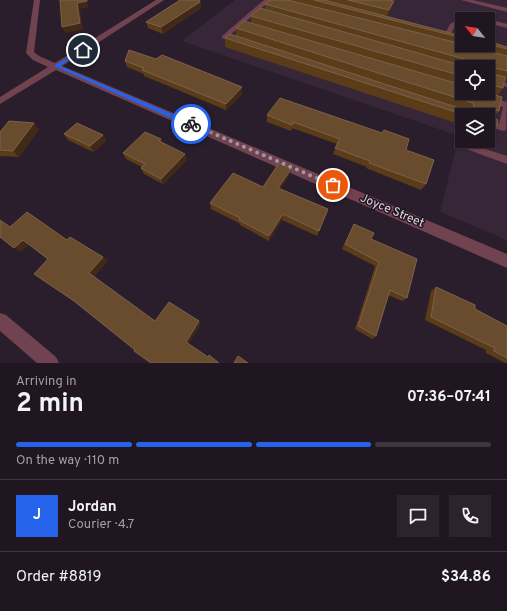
<!DOCTYPE html>
<html lang="en">
<head>
<meta charset="utf-8">
<style>
  :root { --surface:#201621; --page:#2d232e; --text:#f1f3f6; --muted:#a29fa5; --line:#3d353f; --accent:#2563eb }
  body { margin:0; font-family:Overpass,sans-serif; background:var(--page); color:var(--text); height:100vh; display:flex; flex-direction:column; font-size:15px; white-space:nowrap }
  * { box-sizing:border-box; margin:0 }
  p { font-size:13px; color:var(--muted) }
  .icon { flex:none; width:22px; height:22px; fill:none; stroke:currentColor; stroke-width:2; stroke-linecap:round; stroke-linejoin:round }
  .map { position:relative; height:363px; overflow:hidden }
  .drawer { display:flex; flex-direction:column; background:var(--surface); flex:1 }
  .drawer>* { flex:none }
  .needle { width:26px; rotate:300deg }
  .tools { position:absolute; left:455px; top:12px; display:grid; gap:8px }
  .tools a { display:grid; place-items:center; width:40px; height:40px; border-radius:0px; background:var(--surface); box-shadow:0 1px 3px #0004,0 0 0 1px var(--line); font-size:20px }
  .pin { position:absolute; display:grid; place-items:center; width:34px; height:34px; color:#fff; margin:-17px; border:2px solid #fff; border-radius:50%; box-shadow:0 1px 4px #0007 }
  .courier { position:absolute; display:grid; place-items:center; width:40px; height:40px; margin:-20px; border:3px solid #2563eb; border-radius:50%; background:#fff; color:#222; box-shadow:0 1px 5px #0007 }
  .head em { font-style:normal; font-weight:700 }
  .head div { display:flex; flex-direction:column-reverse }
  .head { display:flex; align-items:center; justify-content:space-between; height:68px; padding:0 16px }
  h1 { font-size:26px; font-weight:700; line-height:30px }
  .bar { display:grid; grid-template-columns:repeat(4,1fr); gap:6px 4px; align-content:center; height:48px; padding:0 16px }
  .bar i { height:5px; border-radius:3px; background:var(--line) }
  .bar .on { background:var(--accent) }
  .bar p { grid-column:span 4 }
  .line { display:flex; align-items:center; gap:10px; padding:0 16px; border-top:1px solid var(--line) }
  .line div { flex:1 }
  .round { display:grid; place-items:center; flex:none; width:42px; height:42px; border-radius:0px; background:var(--page) }
  .map>svg:first-child { display:block }
  .built { fill:#372638; fill-rule:evenodd }
  .lines { fill:none; stroke-linecap:round; stroke-linejoin:round }
  .service { fill:#714350; fill-rule:evenodd }
  .minor { fill:#714350; fill-rule:evenodd }
  .wall { fill:#5b3c18; fill-rule:evenodd }
  .shaded-wall { fill:#422917 }
  .building { fill:#694c2e; stroke:#7c624a }
  .route { fill:#2563eb }
  .done { stroke:#a196a1; stroke-width:4; stroke-dasharray:0 7.2 }
  .labels { text-anchor:middle; dominant-baseline:central; stroke-width:3; stroke-linejoin:round; paint-order:stroke }
  .street-label { font-size:12px; fill:#e0d6e0; stroke:#221422 }
</style>
</head>
<body>
<div class="map">
<svg width="507" height="363" viewBox="0 0 507 363">
  <rect width="100%" height="100%" fill="#2b1e2c"/>
  <path class="built" d="M235,0h272v240l-67,-28 19,-76 -277,-95zM462,19h26v26h-26zM462,67h26v26h-26zM462,115h26v26h-26z"/>
  <g class="lines">
    <g class="service">
      <path d="M264,0h7l-42,36 11,5v2h-4l-14,-5v-2z"/>
      <path d="M472,17l5,1 1,1h-9z"/>
      <path d="M460,19h4h-2v3l-7,4 -7,13h-4l-1,-1 7,-14z"/>
      <path d="M488,19l19,5v4l-19,-5z"/>
      <path d="M488,78l19,5v4l-19,-5z"/>
      <path d="M464,93h13l30,9 -1,28 -3,1 -15,-5v-6l11,4 4,-17 -38,-12z"/>
      <path d="M461,141l46,15v8l-49,-18 -2,-2z"/>
    </g>
    <g class="minor">
      <path d="M34,0h6l-6,52 5,4 16,7 101,-63h8l-102,66 445,188v14l-451,-198 -56,34v-7l48,-30 -15,-7 -7,-7z"/>
      <path d="M461,0h12l34,8v4z"/>
      <path d="M0,313l6,2 50,42 3,6h-22l-37,-32z"/>
    </g>
  </g>
  <g class="wall">
    <path d="M270,0h123l-2,10 -4,6 75,22v7h26v-4l19,6v34h-3l-1,7 -6,8 2,15 -5,6 -6,-2h-26v10l-237,-78v-9l11,-2v-8l15,-5v-7l14,-6v-6zM462,67h26v26h-26z"/>
    <path d="M200,2l1,6 -38,26 -15,-6 -2,-6z"/>
    <path d="M156,59l86,28v7l-16,16 -82,-34v-2l-17,-7 -2,-6z"/>
    <path d="M267,115l139,35 20,34 -5,6 -55,-22 1,-1 -34,-13 4,-10 -45,-16 -1,3 -24,-9z"/>
    <path d="M488,122l9,3 -8,9h-1z"/>
    <path d="M39,129l-20,28 -19,-1v-24z"/>
    <path d="M64,134l39,1 3,6 -13,11 -25,-12z"/>
    <path d="M161,139l1,4 23,11 2,6 -24,24 -19,-10 -3,-6 1,-1 -16,-8 -3,-6z"/>
    <path d="M290,174l-10,15 48,20 -11,27 -35,-16 -13,21 -29,-16 -1,-2 -28,-14 -1,-6 53,-16z"/>
    <path d="M354,224l17,15 36,59 -5,3 -14,-6 -12,41 -4,3 -17,-10 20,-63 -33,-17z"/>
    <path d="M436,287l39,22 32,17v37h-2l-19,-10v-3l-61,-30 6,-29z"/>
  </g>
  <g class="shaded-wall">
    <path d="M87,0l2,7 -9,2 3,21 -18,3 -3,-6 15,-24z"/>
    <path d="M394,1l-3,9 -5,9 3,-9z"/>
    <path d="M200,2l1,6 -38,26 -2,-7z"/>
    <path d="M242,87v7l-16,16v-6z"/>
    <path d="M34,123l5,6 -20,28 -6,-6z"/>
    <path d="M103,135l3,6 -13,11 -3,-6z"/>
    <path d="M185,154l2,6 -24,24 -2,-5z"/>
    <path d="M291,169l-1,5 -13,19 1,-5z"/>
    <path d="M283,214l-1,6 -13,21v-5z"/>
    <path d="M23,240l6,5 -8,7 -7,-4z"/>
    <path d="M103,257l5,4 -14,16 -5,-4z"/>
    <path d="M199,321l2,3 -13,21 -2,-3z"/>
  </g>
  <g class="building">
    <path d="M60,0h27v1l-10,2 3,20 -18,4z"/>
    <path d="M180,0h19l1,2 -39,25 -15,-5z"/>
    <path d="M270,0h18l174,44v1h3l42,11v15l-12,-3 -2,1v5l12,3 -2,11 -15,-4v-17h-26v9l-211,-60 9,-8 207,59 2,-2 -1,-5 -203,-56z"/>
    <path d="M314,0h10l138,36v2z"/>
    <path d="M348,0h43v1h3l-5,9z"/>
    <path d="M244,21l218,64v8h26l14,4 -3,14 -3,-1 -2,1v7l4,2 -1,5 -9,-3v-7h-23l-240,-77 5,-4 238,77 2,-3 4,-1 -1,-4 -237,-75z"/>
    <path d="M488,41l19,6v2l-19,-5z"/>
    <path d="M129,50l27,9 6,-4 80,32 -16,17 -84,-34 2,-2 -19,-7z"/>
    <path d="M280,98l102,35 2,-3 25,9 -3,11 28,10 -8,24 -57,-21 1,-2 -35,-13 5,-9 -47,-17 -1,3 -25,-10z"/>
    <path d="M9,121l25,2 -21,28 -13,-1v-18z"/>
    <path d="M77,123l26,12 -13,11 -26,-12z"/>
    <path d="M145,132l16,7 -2,2 26,13 -24,25 -20,-11 4,-4 -22,-11z"/>
    <path d="M279,163l12,6 -13,19 50,21 -9,22 -36,-17 -14,22 -30,-16 1,-2 -30,-15 23,-30 30,14z"/>
    <path d="M27,212l40,28 3,-3 33,20 -14,16 66,48 14,-19 30,19 -13,21 22,15 1,-2 10,8h-68l-17,-12 1,-1 -61,-49 -40,-27 14,-15 -25,-19 -9,8 -14,-11v-17l10,7z"/>
    <path d="M354,224l20,9 -3,6 46,20 -10,39 -17,-8 -14,46 -18,-10 21,-64 -34,-18z"/>
    <path d="M436,287l39,18v4l32,17v32l-13,-7 1,-3 -64,-31z"/>
    <path d="M238,356l10,7h-14z"/>
  </g>
  <path class="route" d="M81,49l4,1 -25,16 133,57v3h-4l-135,-60z"/>
  <g class="lines">
    <path class="done" d="M191,124l142,61"/>
  </g>
  <g class="labels">
    <g class="street-label">
      <text transform="translate(392 211) rotate(23)">Joyce Street</text>
    </g>
  </g>
</svg>
<div class="tools">
<a><svg class="needle" viewBox="-14 -14 28 28"><path d="M0-13l5 13h-10z" fill="#e53935"/><path d="M0 13l5-13h-10z" fill="#a29fa5"/></svg></a>
<a><svg class="icon" aria-label="locate" viewBox="0 0 24 24"><circle cx="12" cy="12" r="6"/><path d="M12 2v4M12 18v4M2 12h4M18 12h4"/></svg></a>
<a><svg class="icon" aria-label="layers" viewBox="0 0 24 24"><path d="M12 4l9 5-9 5-9-5zM3 14l9 5 9-5"/></svg></a>
</div>
<div class="pin" style="left:333px;top:185px;background:#ea580c"><svg class="icon" aria-label="bag" viewBox="0 0 24 24"><path d="M5 8h14l-1 12H6zM9 8a3 3 0 0 1 6 0"/></svg></div>
<div class="pin" style="left:83px;top:50px;background:#1f2937"><svg class="icon" aria-label="home" viewBox="0 0 24 24"><path d="M3 11l9-7 9 7M6 9v11h12V9"/></svg></div>
<div class="courier" style="left:191px;top:124px"><svg class="icon" aria-label="bike" viewBox="0 0 24 24"><circle cx="6" cy="16" r="4"/><circle cx="18" cy="16" r="4"/><path d="M6 16l4-8h5l3 8M10 8l3 8H6M13 5h3"/></svg></div>
</div>
<section class="drawer">
<div class="head"><div><h1>2 min</h1><p>Arriving in</p></div><em>07:36–07:41</em></div>
<div class="bar"><i class="on"></i><i class="on"></i><i class="on"></i><i></i><p>On the way · 110 m</p></div>
<div class="line" style="height:72px"><b class="round" style="background:var(--accent);color:#fff">J</b><div><b>Jordan</b><p>Courier · 4.7</p></div><a class="round"><svg class="icon" aria-label="chat" viewBox="0 0 24 24"><path d="M4 5h16v11H9l-5 4z"/></svg></a><a class="round"><svg class="icon" aria-label="phone" viewBox="0 0 24 24"><path d="M5 4h4l2 5-3 2q2 4 5 5l2-3 5 2v4C11 20 4 13 5 4z"/></svg></a></div>
<div class="line" style="height:52px"><div>Order #8819</div><b>$34.86</b></div>
</section>
</body>
</html>
